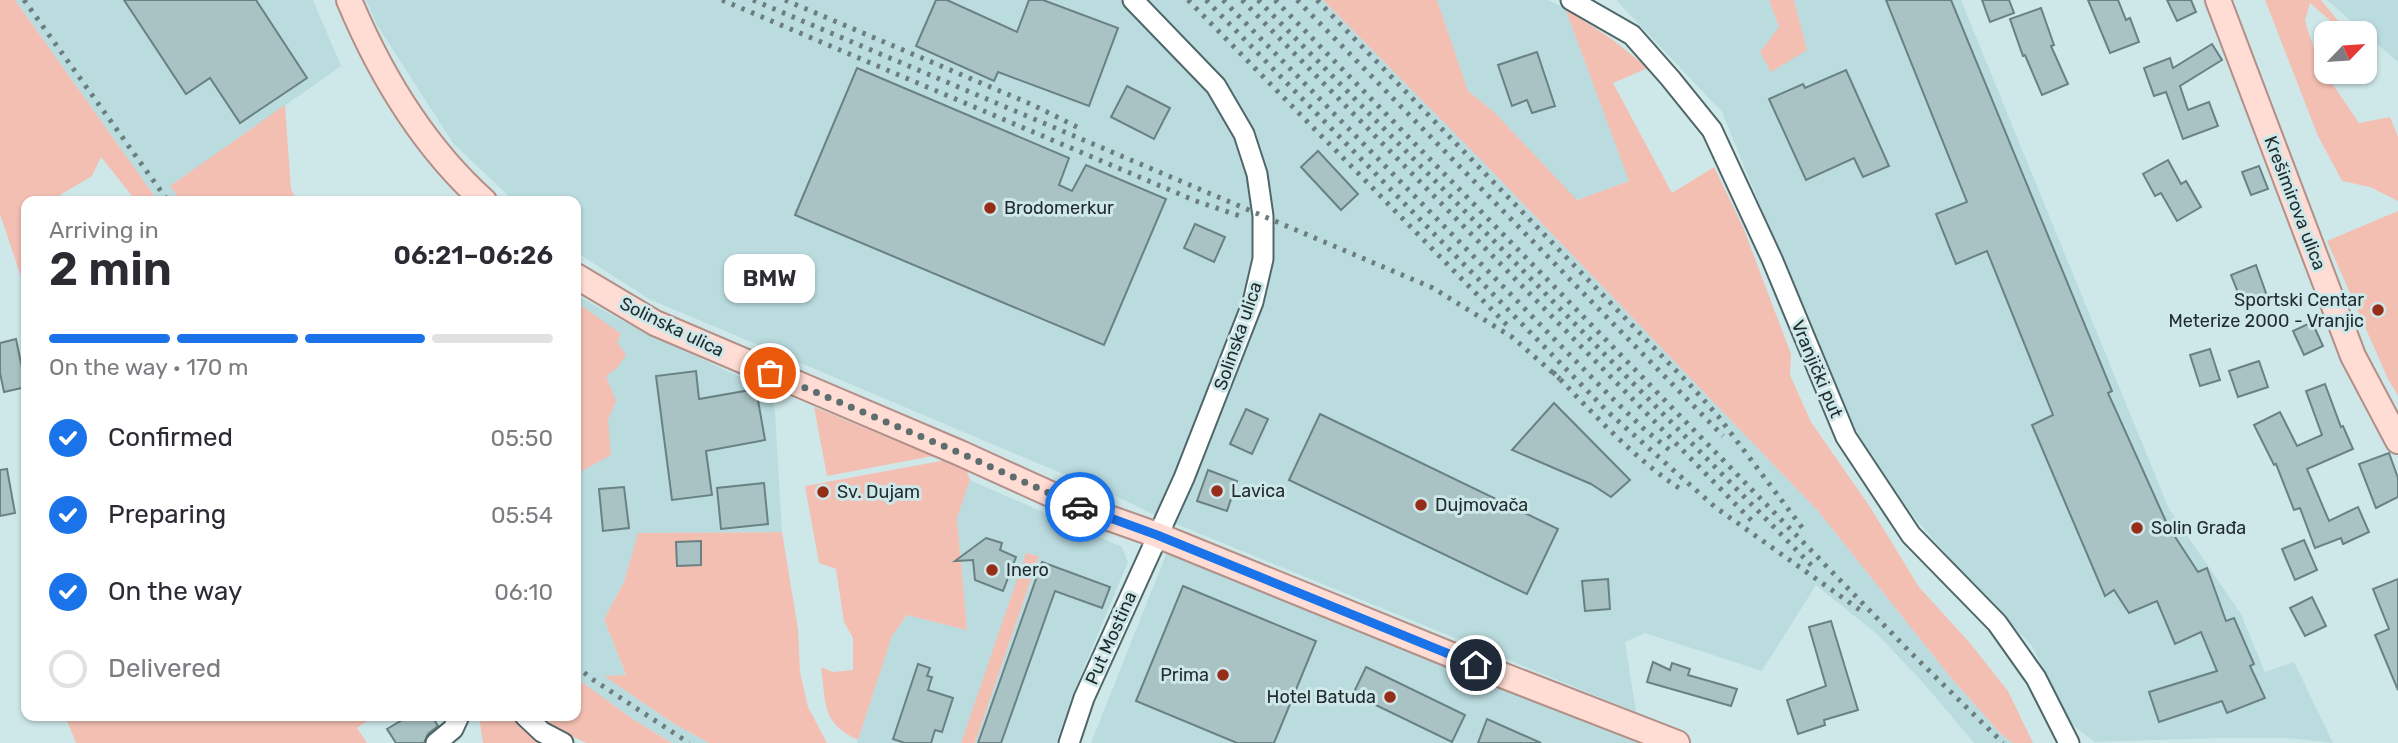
<!DOCTYPE html>
<html lang="en">
<head>
<meta charset="utf-8">
<style>
  :root { --surface:#fff; --page:#f7f7f7; --text:#2b2b33; --muted:#7c7c81; --line:#e1e1e2; --accent:#1a73e8 }
  body { margin:0; font-family:Rubik,sans-serif; background:var(--page); color:var(--text); height:100vh; display:flex; flex-direction:column; font-size:26px; white-space:nowrap }
  * { box-sizing:border-box; margin:0 }
  p { font-size:23px; color:var(--muted) }
  .icon { flex:none; width:38px; height:38px; fill:none; stroke:currentColor; stroke-width:2; stroke-linecap:round; stroke-linejoin:round }
  .map { position:relative; flex:1; overflow:hidden }
  .side { position:absolute; left:21px; top:196px; width:560px; height:525px; display:flex; flex-direction:column; background:var(--surface); border-radius:14px; box-shadow:0 2px 5px #0004 }
  .side>* { flex:none }
  .needle { width:46px; rotate:65deg }
  .controls { position:absolute; left:2314px; top:21px; display:grid; gap:14px }
  .controls a { display:grid; place-items:center; width:63px; height:63px; border-radius:14px; background:var(--surface); box-shadow:0 2px 5px #0004; font-size:35px }
  .pin { position:absolute; display:grid; place-items:center; width:60px; height:60px; color:#fff; margin:-30px; border:4px solid #fff; border-radius:50%; box-shadow:0 2px 7px #0007 }
  .courier { position:absolute; display:grid; place-items:center; width:70px; height:70px; margin:-35px; border:5px solid #1a73e8; border-radius:50%; background:#fff; color:#222; box-shadow:0 2px 9px #0007 }
  .bubble { position:absolute; height:49px; border-radius:14px; background:var(--surface); box-shadow:0 2px 5px #0004; font-size:23px; font-weight:600; line-height:49px; text-align:center }
  .overview em { font-style:normal; font-weight:600 }
  .overview div { display:flex; flex-direction:column-reverse }
  .overview { display:flex; align-items:center; justify-content:space-between; height:119px; padding:0 28px }
  h1 { font-size:46px; font-weight:600; line-height:52px }
  .bar { display:grid; grid-template-columns:repeat(4,1fr); gap:10px 7px; align-content:center; height:84px; padding:0 28px }
  .bar i { height:9px; border-radius:5px; background:var(--line) }
  .bar .on { background:var(--accent) }
  .bar p { grid-column:span 4 }
  ol { padding:0 28px; list-style:none }
  li { display:flex; align-items:center; gap:21px; height:77px }
  li p { margin-inline-start:auto }
  li .icon { padding:7px; border-radius:50%; background:var(--accent); color:#fff; stroke-width:4 }
  li:last-child { color:var(--muted) }
  li i { width:38px; height:38px; border:4px solid var(--line); border-radius:50% }
  .map>svg:first-child { display:block }
  .built { fill:#badcdf }
  .green { fill:#f4bfb3 }
  .building { fill:#a9c2c4; stroke:#6a8183; stroke-width:2 }
  .lines { fill:none; stroke-linecap:round; stroke-linejoin:round }
  .minor-casing { stroke:#506769; stroke-width:23 }
  .major-casing { stroke:#b28f87; stroke-width:28 }
  .minor { stroke:#fff; stroke-width:19 }
  .major { stroke:#ffdcd4; stroke-width:24 }
  .rail { stroke:#6c7d7e; stroke-width:5; stroke-dasharray:3.5 7; stroke-linecap:butt }
  .done { stroke:#5e6e6f; stroke-width:7; stroke-dasharray:0 12.6 }
  .route { stroke:#1a73e8; stroke-width:9 }
  .poi-dot { fill:#962d18; stroke:#cee8ea; stroke-width:2.5 }
  .labels { text-anchor:middle; dominant-baseline:central; stroke-width:6; stroke-linejoin:round; paint-order:stroke }
  .street-label { font-size:18px; fill:#222c2d; stroke:#cee8ea }
  .poi-label { font-size:18px; fill:#222c2d; stroke:#cee8ea; text-anchor:start }
</style>
</head>
<body>
<div class="map">
<svg width="2398" height="743" viewBox="0 0 2398 743">
  <rect width="100%" height="100%" fill="#cee8ea"/>
  <g class="built">
    <path d="M15,0h298l28,66 -170,120 10,15h-23z"/>
    <path d="M366,0h957l161,163 334,348 134,168 49,55 12,9h-39l-48,-57 -48,-51 -62,-50 -54,86 -117,-38 -20,9 11,70 -477,-195 -39,-19 -471,-199 -73,-47v-51h-62l-61,-58 -76,-118z"/>
    <path d="M1437,0h111l17,8 65,173 -54,19 -83,-89 -25,-20z"/>
    <path d="M1616,0h153l10,27 28,23 -13,-50h167l208,509 72,105 24,58 29,-10 39,81 -45,-5h-69l-124,4 -23,-17 -40,-79 -68,-71 -51,-59 -55,-81 -52,-116 -84,-207z"/>
    <path d="M2327,0h71v62z"/>
    <path d="M576,295l62,34 100,47 23,8 9,9 5,19 7,120 -143,1 -15,49 -20,37 22,57h-20l67,47 36,20h-37l-38,-23 -58,-42z"/>
    <path d="M970,480l152,67 6,15 -56,134 -16,47h-81l64,-187 -12,-3 -66,190h-104l35,-107 15,-21 60,15 -10,-112z"/>
    <path d="M1167,552l477,191h-553z"/>
  </g>
  <g class="green">
    <path d="M0,0h15l143,201h-22l-35,-44 -9,19 -32,19 -3,6h-31v91l-26,-78z"/>
    <path d="M1323,0h114l31,91 25,20 84,89 52,-19 -64,-173 48,32 35,28 -35,15 59,110 42,-26 29,60 48,127 -1,21 21,47 59,85 49,80 50,55 39,49 25,52h-20l-12,-9 -49,-55 -134,-168 -334,-348z"/>
    <path d="M1769,0h25l13,50 -36,22 -11,-20 19,-25z"/>
    <path d="M2265,0h56l19,23v6l-30,-26 -5,18 14,43 40,59 31,-6 8,20v64l-28,-14 -28,-6 -24,-45z"/>
    <path d="M285,105l6,84 6,12h-116l-11,-15z"/>
    <path d="M2398,211v185l-10,-17 -61,-138z"/>
    <path d="M582,306l39,28 -4,8 9,13 -9,13 -11,8 10,25 -8,19 3,35 -35,19v-149l1,-16z"/>
    <path d="M814,407l119,49 -106,20z"/>
    <path d="M946,460l20,9 4,11 -13,38 10,112 -60,-15 -15,21 -34,104c-37,-17 -32,-37 -37,-73l12,5 20,-2v-32l-9,-16 -8,-53 -17,-6 -14,-77z"/>
    <path d="M782,532l16,97 2,43 8,35 19,36h-118l-36,-20 -69,-47 22,-1 -22,-56 20,-37 14,-49z"/>
    <path d="M1026,553l13,3 -64,187h-14z"/>
    <path d="M576,678l58,42 38,23h-86l-35,-17 -10,-10h35z"/>
    <path d="M65,716h309l-17,12 10,15h-291z"/>
    <path d="M479,716h37l32,27h-65z"/>
  </g>
  <g class="building">
    <path d="M124,0h132l51,78 -67,45 -30,-45 -24,16z"/>
    <path d="M936,0h11l70,32 12,-32h14l75,28 -29,78 -91,-34 -4,9 -78,-35z"/>
    <path d="M1886,0h65l161,391 -4,2 60,133 30,46 9,-4 19,53 8,-3 20,46 -4,2 15,32 -38,15 -5,-12 -63,21 -10,-30 68,-21 -16,-39 -26,12 -18,-43 -28,12 -15,-23 -9,6 -73,-171 21,-10 -66,-164 -31,13 -20,-50 31,-12z"/>
    <path d="M1982,0h27l5,13 -24,9z"/>
    <path d="M2088,0h30l8,20 4,-2 9,24 -29,11z"/>
    <path d="M2167,0h24l5,12 -19,9z"/>
    <path d="M2041,8l13,37 -3,1 17,38 -26,11 -17,-40 -2,1 -13,-37z"/>
    <path d="M2212,44l10,16 -42,26 8,24 21,-8 9,24 -35,13 -17,-47 -12,4 -10,-28 26,-10 3,10z"/>
    <path d="M1537,52l18,54 -23,7 -5,-13 -15,6 -14,-41z"/>
    <path d="M857,68l212,90 -10,27 13,6 14,-26 80,34 -62,146 -309,-130z"/>
    <path d="M1846,70l43,96 -26,11 -9,-19 -48,22 -37,-81 34,-15 2,4z"/>
    <path d="M1127,86l43,22 -16,31 -43,-22z"/>
    <path d="M1318,151l40,43 -17,16 -40,-43z"/>
    <path d="M2168,160l13,24 5,-3 15,26 -24,14 -16,-28 -6,3 -12,-22z"/>
    <path d="M2259,166l9,23 -17,6 -9,-23z"/>
    <path d="M1195,224l30,13 -11,25 -30,-14z"/>
    <path d="M2256,265l11,31 -24,9 -12,-30z"/>
    <path d="M2312,322l11,24 -19,9 -11,-24z"/>
    <path d="M16,339l10,48 -22,5 -4,-19v-30z"/>
    <path d="M2210,349l10,31 -20,6 -10,-31z"/>
    <path d="M2259,361l9,26 -30,10 -9,-26z"/>
    <path d="M696,371l3,28 57,-10 9,51 -59,11 6,44 -40,5 -16,-124z"/>
    <path d="M2325,384l16,43 2,-1 10,23 -46,20 22,52 29,-14 11,25 -26,12 -2,-6 -26,10 -15,-40 -6,2 -18,-46 -2,1 -20,-40 26,-13 17,34 25,-11 -16,-44z"/>
    <path d="M1554,403l76,77 -19,17 -20,-13 -79,-34z"/>
    <path d="M1246,409l22,10 -16,35 -22,-10z"/>
    <path d="M1320,414l238,115 -31,65 -238,-114z"/>
    <path d="M2389,453l9,25v19l-22,11 -17,-44z"/>
    <path d="M7,469l8,44 -15,3v-46z"/>
    <path d="M1208,470l29,11 -10,30 -30,-10z"/>
    <path d="M764,483l4,41 -47,5 -4,-41z"/>
    <path d="M624,487l5,41 -26,3 -4,-42z"/>
    <path d="M986,538l16,5 -2,7 16,7 -13,34 -28,-11 -2,-20 -18,1z"/>
    <path d="M2304,540l13,30 -22,10 -13,-31z"/>
    <path d="M701,541v24l-24,1 -1,-24z"/>
    <path d="M1042,562l68,25 -8,21 -47,-17 -54,152h-23z"/>
    <path d="M1608,579l2,30 -25,2 -3,-30z"/>
    <path d="M2398,579v111l-23,-55 14,-6 -16,-40z"/>
    <path d="M1183,586l133,55 -42,102h-37l-101,-42z"/>
    <path d="M2312,597l14,29 -21,10 -15,-28z"/>
    <path d="M1831,621l27,89 -34,10 1,5 -27,9 -11,-34 39,-14 -17,-59z"/>
    <path d="M1653,662l17,8 2,-7 18,6 -2,6 49,14 -6,17 -84,-24z"/>
    <path d="M918,664l12,4 -3,8 5,1 -4,13 25,8 -11,34 -7,-2 -4,13h-26l-12,-4z"/>
    <path d="M1366,667l99,48 -13,27 -99,-48z"/>
    <path d="M409,716h23l6,10 -10,8 -4,9h-28l-9,-14z"/>
    <path d="M1487,719l54,24h-63z"/>
  </g>
  <g class="lines">
    <g class="minor-casing">
      <g id="minor">
        <path d="M1571,0l61,35 38,43 42,52 60,129 74,178 65,98 86,88 39,55 33,65"/>
        <path d="M525,716l17,16 21,11"/>
        <path d="M436,743l17,-14 6,-13"/>
        <path d="M1069,743l15,-45 100,-220 69,-176 10,-43v-43l-6,-42 -13,-40 -28,-48 -83,-86"/>
      </g>
    </g>
    <g class="major-casing">
      <g id="major">
        <path d="M349,0c31,74 75,147 135,201"/>
        <path d="M2218,0l135,356 45,85"/>
        <path d="M576,276l79,47 305,130 121,55 76,27 319,130 201,78"/>
      </g>
    </g>
    <use href="#minor" class="minor"/>
    <use href="#major" class="major"/>
    <g class="rail">
      <path d="M24,0l144,201"/>
      <path d="M722,0l474,201 44,15"/>
      <path d="M753,0l680,288 79,49 48,42"/>
      <path d="M785,0l248,105 44,22"/>
      <path d="M1188,0l319,325"/>
      <path d="M1206,0l402,412 107,95 145,103"/>
      <path d="M1223,0l389,398 32,31 28,23"/>
      <path d="M1242,0l514,525"/>
      <path d="M1258,0l558,570"/>
      <path d="M1275,0l637,654 91,89"/>
      <path d="M1297,0l426,436"/>
      <path d="M1317,0l376,388 25,28 86,114"/>
      <path d="M1553,372c41,42 80,86 129,118"/>
      <path d="M576,666l16,13 97,64"/>
    </g>
  </g>
  <g class="lines">
    <path class="done" d="M770,373l190,80 120,54"/>
    <path class="route" d="M1080,507l77,28 319,130"/>
  </g>
  <g class="poi-dot">
    <circle cx="990" cy="208" r="7"/>
    <circle cx="2378" cy="310" r="7"/>
    <circle cx="1217" cy="491" r="7"/>
    <circle cx="823" cy="492" r="7"/>
    <circle cx="1421" cy="505" r="7"/>
    <circle cx="2137" cy="528" r="7"/>
    <circle cx="992" cy="570" r="7"/>
    <circle cx="1223" cy="675" r="7"/>
    <circle cx="1390" cy="697" r="7"/>
  </g>
  <g class="labels">
    <g class="street-label">
      <text transform="translate(2295 203) rotate(69)">Krešimirova ulica</text>
      <text transform="translate(672 327) rotate(26)">Solinska ulica</text>
      <text transform="translate(1238 336) rotate(-71)">Solinska ulica</text>
      <text transform="translate(1817 369) rotate(67)">Vranjički put</text>
      <text transform="translate(1111 638) rotate(-66)">Put Mostina</text>
    </g>
    <g class="poi-label">
      <text x="1004" y="208">Brodomerkur</text>
      <text x="2364" y="300" text-anchor="end">Sportski Centar<tspan x="2364" dy="21">Meterize 2000 - Vranjic</tspan></text>
      <text x="1231" y="491">Lavica</text>
      <text x="837" y="492">Sv. Dujam</text>
      <text x="1435" y="505">Dujmovača</text>
      <text x="2151" y="528">Solin Građa</text>
      <text x="1006" y="570">Inero</text>
      <text x="1209" y="675" text-anchor="end">Prima</text>
      <text x="1376" y="697" text-anchor="end">Hotel Batuda</text>
    </g>
  </g>
</svg>
<div class="controls">
<a><svg class="needle" viewBox="-14 -14 28 28"><path d="M0-13l5 13h-10z" fill="#e53935"/><path d="M0 13l5-13h-10z" fill="#7c7c81"/></svg></a>
</div>
<div class="pin" style="left:770px;top:373px;background:#ea580c"><svg class="icon" aria-label="bag" viewBox="0 0 24 24"><path d="M5 8h14l-1 12H6zM9 8a3 3 0 0 1 6 0"/></svg></div>
<div class="pin" style="left:1476px;top:665px;background:#1f2937"><svg class="icon" aria-label="home" viewBox="0 0 24 24"><path d="M3 11l9-7 9 7M6 9v11h12V9"/></svg></div>
<div class="courier" style="left:1080px;top:507px"><svg class="icon" aria-label="car" viewBox="0 0 24 24"><path d="M5 17H2v-5l4-1 3-4h7l3 4 3 1v5h-3M9 17h6M6 11h13"/><circle cx="7" cy="17" r="2"/><circle cx="17" cy="17" r="2"/></svg></div>
<div class="bubble" style="left:724px;top:254px;width:91px">BMW</div>
<section class="side">
<div class="overview"><div><h1>2 min</h1><p>Arriving in</p></div><em>06:21–06:26</em></div>
<div class="bar"><i class="on"></i><i class="on"></i><i class="on"></i><i></i><p>On the way · 170 m</p></div>
<ol>
<li><svg class="icon" aria-label="check" viewBox="0 0 24 24"><path d="M5 12l5 5 9-10"/></svg>Confirmed<p>05:50</p></li>
<li><svg class="icon" aria-label="check" viewBox="0 0 24 24"><path d="M5 12l5 5 9-10"/></svg>Preparing<p>05:54</p></li>
<li><svg class="icon" aria-label="check" viewBox="0 0 24 24"><path d="M5 12l5 5 9-10"/></svg>On the way<p>06:10</p></li>
<li><i></i>Delivered</li>
</ol>
</section>
</div>
</body>
</html>
